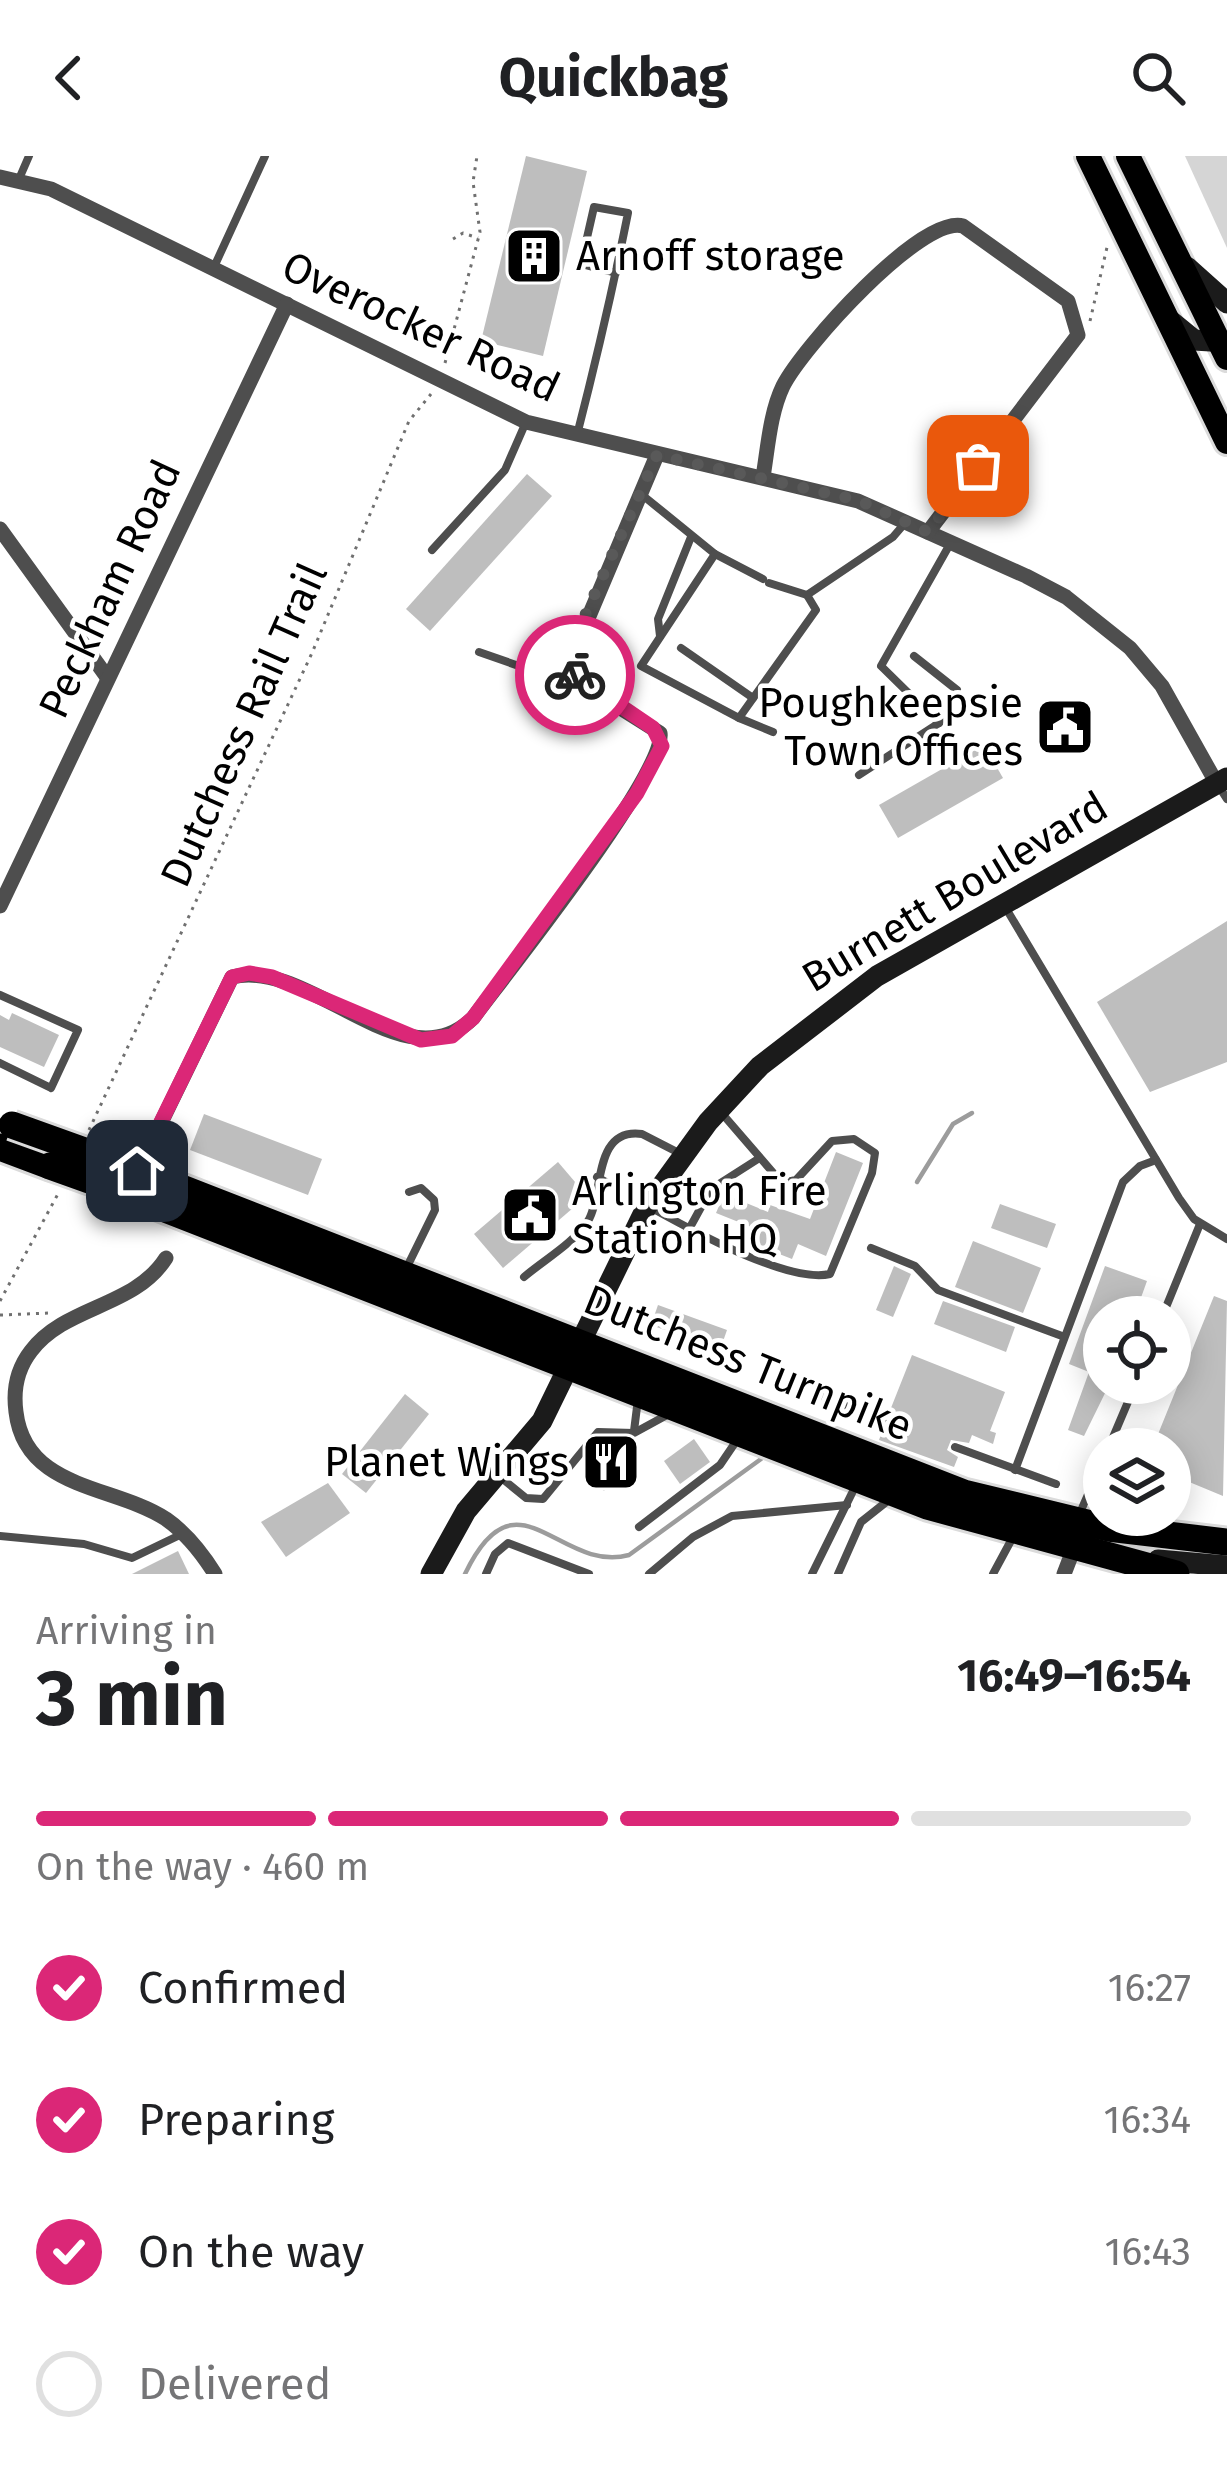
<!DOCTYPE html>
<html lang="en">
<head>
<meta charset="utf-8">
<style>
  :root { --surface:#fff; --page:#f2f2f2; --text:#202124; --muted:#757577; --line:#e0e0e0; --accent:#db2777 }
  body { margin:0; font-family:"Fira Sans",sans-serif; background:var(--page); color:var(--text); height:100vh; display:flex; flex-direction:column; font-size:45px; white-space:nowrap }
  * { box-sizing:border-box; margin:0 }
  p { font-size:39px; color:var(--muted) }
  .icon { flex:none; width:66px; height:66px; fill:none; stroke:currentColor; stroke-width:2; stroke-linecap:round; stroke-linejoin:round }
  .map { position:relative; height:1418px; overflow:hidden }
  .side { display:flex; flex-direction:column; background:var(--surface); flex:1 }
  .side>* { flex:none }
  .controls { position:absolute; left:1083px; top:1140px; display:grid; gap:24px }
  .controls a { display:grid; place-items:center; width:108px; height:108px; border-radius:50%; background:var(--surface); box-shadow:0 6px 30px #0003; font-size:60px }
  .pin { position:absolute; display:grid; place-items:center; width:102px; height:102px; color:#fff; margin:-51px; border-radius:24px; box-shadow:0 6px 18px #0006 }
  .courier { position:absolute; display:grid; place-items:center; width:120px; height:120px; margin:-60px; border:9px solid #db2777; border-radius:50%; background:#fff; color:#222; box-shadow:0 3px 15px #0007 }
  .overview em { font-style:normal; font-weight:700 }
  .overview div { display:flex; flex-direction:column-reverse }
  .overview { display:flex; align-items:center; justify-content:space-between; height:204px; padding:0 36px }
  h1 { font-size:78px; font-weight:700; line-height:90px }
  .bar { display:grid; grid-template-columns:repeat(4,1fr); gap:18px 12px; align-content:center; height:144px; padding:0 36px }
  .bar i { height:15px; border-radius:9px; background:var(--line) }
  .bar .selected { background:var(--accent) }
  .bar p { grid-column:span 4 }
  ol { padding:0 36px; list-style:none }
  li { display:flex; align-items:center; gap:36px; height:132px }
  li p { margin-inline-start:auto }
  li .icon { padding:12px; border-radius:50%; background:var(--accent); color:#fff; stroke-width:4 }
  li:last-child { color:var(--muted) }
  li i { width:66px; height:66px; border:6px solid var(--line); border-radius:50% }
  header { display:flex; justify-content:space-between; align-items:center; height:156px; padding:0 36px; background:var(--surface); font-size:54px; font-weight:700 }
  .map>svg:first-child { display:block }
  .green { fill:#d5d5d5 }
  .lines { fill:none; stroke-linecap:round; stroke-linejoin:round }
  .stream { stroke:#9c9c9c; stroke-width:4.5 }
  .building { fill:#bebebe }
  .primary-casing { stroke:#dbdbdb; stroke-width:30 }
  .highway-casing { stroke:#dbdbdb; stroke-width:33 }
  .path { stroke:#707070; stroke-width:3; stroke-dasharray:3 6; stroke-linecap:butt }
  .lane { stroke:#4e4e4e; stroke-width:8 }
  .street { stroke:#4e4e4e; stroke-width:15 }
  .secondary { stroke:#1b1b1b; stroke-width:21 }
  .primary { stroke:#000; stroke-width:24 }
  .highway { stroke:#000; stroke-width:27 }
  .highway-bridge-casing { stroke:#dbdbdb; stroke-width:33; stroke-linecap:butt }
  .highway-bridge { stroke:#000; stroke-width:27 }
  .done { stroke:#595959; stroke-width:12; stroke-dasharray:0 21.6 }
  .route { stroke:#db2777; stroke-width:15 }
  .labels { text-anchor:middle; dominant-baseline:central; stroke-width:9; stroke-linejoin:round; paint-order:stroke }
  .poi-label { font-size:42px; fill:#000; stroke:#fff; text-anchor:start }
  .street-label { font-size:42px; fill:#000; stroke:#fff }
</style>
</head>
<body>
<header><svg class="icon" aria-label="back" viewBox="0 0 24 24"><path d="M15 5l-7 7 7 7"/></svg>Quickbag<svg class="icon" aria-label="search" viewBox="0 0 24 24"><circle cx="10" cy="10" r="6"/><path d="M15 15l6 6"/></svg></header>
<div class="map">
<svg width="1227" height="1418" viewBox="0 0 1227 1418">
  <rect width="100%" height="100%" fill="#fff"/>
  <path class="green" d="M1185,0h42v92z"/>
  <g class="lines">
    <g class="stream">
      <path d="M917,1026l36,-58 19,-11"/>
      <path d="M465,1418c52,-109 94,0 164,-19l132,-96"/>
    </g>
  </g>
  <g class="building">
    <path d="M526,0l61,15 -44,185 -62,-15z"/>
    <path d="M527,318l25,22 -122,135 -24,-22z"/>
    <path d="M984,589l19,33 -105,60 -19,-33z"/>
    <path d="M1227,765v141l-77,30 -53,-90z"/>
    <path d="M12,857l47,22 -15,32 -44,-20v-32l9,5z"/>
    <path d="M204,958l118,45 -14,36 -118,-45z"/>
    <path d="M836,996l27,11 -37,93 -28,-12 -6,15 -36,-14 5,-14 -45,-18 8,-19 44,18 2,-7 40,14z"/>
    <path d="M558,1006l29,34 -84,72 -29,-34z"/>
    <path d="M1000,1048l56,20 -9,24 -56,-20z"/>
    <path d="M973,1085l68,27 -18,45 -68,-26z"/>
    <path d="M894,1110l17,8 -18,43 -17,-7z"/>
    <path d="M1105,1110l42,15 -13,36h-30v66h6l-26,53 -16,-6 21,-58 -20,-8z"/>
    <path d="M1214,1140l13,5 -4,195 -53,-22v-25h-18z"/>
    <path d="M943,1145l72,26 -9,25 -72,-28z"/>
    <path d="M658,1149l69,25 -7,20 -69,-25z"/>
    <path d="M912,1199l93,37 -15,39 6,2 -3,11 -21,-9 -3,8 -18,-3 -4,10 11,7 -4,10 -75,-27 4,-11 10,-4 -4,-12z"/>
    <path d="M405,1238l24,20 -63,79 -24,-19z"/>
    <path d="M694,1283l16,23 -30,22 -16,-23z"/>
    <path d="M607,1285l30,15 -33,35 -18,-14 5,-5 -5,-4z"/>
    <path d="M328,1327l22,30 -64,44 -25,-35z"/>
    <path d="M178,1395l11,23h-57z"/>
  </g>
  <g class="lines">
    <g class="primary-casing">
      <g id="primary">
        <path d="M1088,0l139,286"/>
        <path d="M1128,0l99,202"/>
      </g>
    </g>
    <g class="highway-casing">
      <g id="highway">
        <path d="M0,991l50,19"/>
        <path d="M115,1006l849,331 144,35 119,14"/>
        <path d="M106,1030l821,320 249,68"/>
      </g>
    </g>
    <g class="path">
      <path d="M453,83l10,-6 15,5"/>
      <path d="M1090,165l18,-78"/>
      <path d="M445,207l35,-131 -7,-50 4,-26"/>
      <path d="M89,974l223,-477 97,-232 22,-27"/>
      <path d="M0,1145l59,-109"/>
      <path d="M0,1159l51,-2"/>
    </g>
    <g class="lane">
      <path d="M19,23l10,-23"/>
      <path d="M214,111l51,-111"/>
      <path d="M577,279c19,-74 36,-147 51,-222l-34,-6 -13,57 35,9"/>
      <path d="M641,338l74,60 -74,112 98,52 77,-108 -9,-15 86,-58 12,-14"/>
      <path d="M432,394l73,-80 21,-48"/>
      <path d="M715,398l48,25"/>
      <path d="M769,427l38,12"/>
      <path d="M660,480l-2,-17 33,-82"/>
      <path d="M681,492l72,50"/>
      <path d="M479,496l60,21 32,-3"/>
      <path d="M914,500l43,34 -18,33"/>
      <path d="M739,562l34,14"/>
      <path d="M859,619l80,-52 -58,-57 69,-122"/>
      <path d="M1218,629l9,14"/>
      <path d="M1004,749l175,293 15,21 33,20"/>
      <path d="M0,839l78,35 -27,58 -51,-25"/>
      <path d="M597,1021c48,27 182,109 233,97l42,-101 3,-20 -21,-14 -22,2 -36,39 -14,3 -63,-73"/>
      <path d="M688,1075l23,-42 47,-30"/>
      <path d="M871,1092l44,18 23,24 124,46"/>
      <path d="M405,1115l30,-61 -1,-10 -13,-12 -12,4"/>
      <path d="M524,1121c20,-17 50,-34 64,-56 16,-25 4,-94 54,-87l39,20"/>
      <path d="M1162,1161l38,-93"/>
      <path d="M816,1238l70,27"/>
      <path d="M634,1275l4,-32"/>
      <path d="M955,1291l101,37"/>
      <path d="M1108,1293l28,-66"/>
      <path d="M1015,1314l108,-288 17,-16 16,-6"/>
      <path d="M499,1320l27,22 17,1 55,-67 36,1 33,-18"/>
      <path d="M1079,1359l25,-57"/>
      <path d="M639,1371l81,-62 17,-25"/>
      <path d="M0,1380l84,8 48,14 50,-24"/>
      <path d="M486,1418l9,-20 13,-11 81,31"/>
      <path d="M649,1418l44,-37 39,-21 115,-11"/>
      <path d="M812,1418l43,-87"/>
      <path d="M838,1418l23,-52 29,-23"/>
      <path d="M993,1418l21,-39"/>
    </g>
    <g class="street">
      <path d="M0,21l51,12 475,233 332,79 168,75 40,21 64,51 32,38 55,98"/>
      <path d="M763,321c5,-30 7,-64 20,-91 19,-38 138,-171 180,-160l105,75 10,34 -150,197"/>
      <path d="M0,373l107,148"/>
      <path d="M0,750l287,-602"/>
      <path d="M136,1018l96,-197c79,-19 173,109 241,41 32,-43 195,-247 187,-285l-78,-49 -12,-23 87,-206"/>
      <path d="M166,1102c-32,50 -100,47 -135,93 -14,18 -18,39 -15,61 9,78 98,73 150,107 20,14 36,34 49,55"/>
      <path d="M1064,1418l10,-26"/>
    </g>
    <g class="secondary">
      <path d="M1187,111l40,36"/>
      <path d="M1167,162l27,22 33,2"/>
      <path d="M1158,1404l69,6"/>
      <path d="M431,1418l35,-63 76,-90 105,-215 61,-84 52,-56 117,-90 350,-198"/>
    </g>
    <use href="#primary" class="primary"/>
    <use href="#highway" class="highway"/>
    <g class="highway-bridge-casing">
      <g id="highway-bridge">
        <path d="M12,969l103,37"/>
        <path d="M50,1010l56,20"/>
      </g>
    </g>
    <use href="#highway-bridge" class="highway-bridge"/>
  </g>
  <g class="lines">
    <path class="done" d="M575,519l-5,-14 4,-21 83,-185 201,45 70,32 50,-66"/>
    <path class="route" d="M137,1015l95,-194 17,-4 23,4 149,63 31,-4 21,-18 164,-225 25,-47 -9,-18 -78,-53"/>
  </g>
  <defs>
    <g id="building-square" transform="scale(3)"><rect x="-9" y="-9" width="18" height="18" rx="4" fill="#000" stroke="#fff"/><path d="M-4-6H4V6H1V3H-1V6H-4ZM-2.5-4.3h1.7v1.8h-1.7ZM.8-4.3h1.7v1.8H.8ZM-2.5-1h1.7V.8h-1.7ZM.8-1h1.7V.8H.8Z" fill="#fff"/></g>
    <g id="civic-square" transform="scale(3)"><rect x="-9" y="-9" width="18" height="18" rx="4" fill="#000" stroke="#fff"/><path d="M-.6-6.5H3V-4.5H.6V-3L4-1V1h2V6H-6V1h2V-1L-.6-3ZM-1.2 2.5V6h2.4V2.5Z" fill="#fff"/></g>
    <g id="restaurant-square" transform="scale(3)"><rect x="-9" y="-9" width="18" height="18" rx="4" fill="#000" stroke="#fff"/><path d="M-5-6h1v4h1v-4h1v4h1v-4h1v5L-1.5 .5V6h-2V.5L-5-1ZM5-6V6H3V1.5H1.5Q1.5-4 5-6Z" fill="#fff"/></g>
  </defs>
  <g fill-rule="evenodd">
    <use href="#building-square" x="534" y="100"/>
    <use href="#civic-square" x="1065" y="571"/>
    <use href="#civic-square" x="530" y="1059"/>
    <use href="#restaurant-square" x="611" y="1306"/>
  </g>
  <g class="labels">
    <g class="poi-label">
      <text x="576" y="100">Arnoff storage</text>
      <text x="1023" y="547" text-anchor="end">Poughkeepsie<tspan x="1023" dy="48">Town Offices</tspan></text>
      <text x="572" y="1035">Arlington Fire<tspan x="572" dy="48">Station HQ</tspan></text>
      <text x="569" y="1306" text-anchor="end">Planet Wings</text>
    </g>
    <g class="street-label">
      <text transform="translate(421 171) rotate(25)">Overocker Road</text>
      <text transform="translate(110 433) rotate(-65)">Peckham Road</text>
      <text transform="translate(244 569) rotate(-66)">Dutchess Rail Trail</text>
      <text transform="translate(955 736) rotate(-31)">Burnett Boulevard</text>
      <text transform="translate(748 1207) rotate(22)">Dutchess Turnpike</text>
    </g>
  </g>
</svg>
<div class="controls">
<a><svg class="icon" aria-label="locate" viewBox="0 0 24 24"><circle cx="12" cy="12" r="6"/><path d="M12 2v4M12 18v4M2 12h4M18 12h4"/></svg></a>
<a><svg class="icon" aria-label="layers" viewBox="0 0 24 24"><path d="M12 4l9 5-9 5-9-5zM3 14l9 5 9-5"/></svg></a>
</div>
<div class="pin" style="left:978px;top:310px;background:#ea580c"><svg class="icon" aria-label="bag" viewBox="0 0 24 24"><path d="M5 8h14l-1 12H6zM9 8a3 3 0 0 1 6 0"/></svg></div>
<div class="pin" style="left:137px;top:1015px;background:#1f2937"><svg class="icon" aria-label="home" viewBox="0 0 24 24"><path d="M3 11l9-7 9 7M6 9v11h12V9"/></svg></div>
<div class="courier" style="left:575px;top:519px"><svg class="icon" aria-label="bike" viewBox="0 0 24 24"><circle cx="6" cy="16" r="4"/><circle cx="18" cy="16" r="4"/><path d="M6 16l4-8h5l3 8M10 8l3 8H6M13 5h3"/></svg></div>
</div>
<section class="side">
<div class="overview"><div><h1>3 min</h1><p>Arriving in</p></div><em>16:49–16:54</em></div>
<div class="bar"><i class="selected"></i><i class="selected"></i><i class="selected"></i><i></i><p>On the way · 460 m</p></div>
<ol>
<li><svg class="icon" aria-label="check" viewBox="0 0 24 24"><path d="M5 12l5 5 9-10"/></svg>Confirmed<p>16:27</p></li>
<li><svg class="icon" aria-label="check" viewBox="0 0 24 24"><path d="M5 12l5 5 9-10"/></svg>Preparing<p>16:34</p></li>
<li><svg class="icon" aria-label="check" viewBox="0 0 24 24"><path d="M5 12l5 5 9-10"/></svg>On the way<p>16:43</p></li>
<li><i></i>Delivered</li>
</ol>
</section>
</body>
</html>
